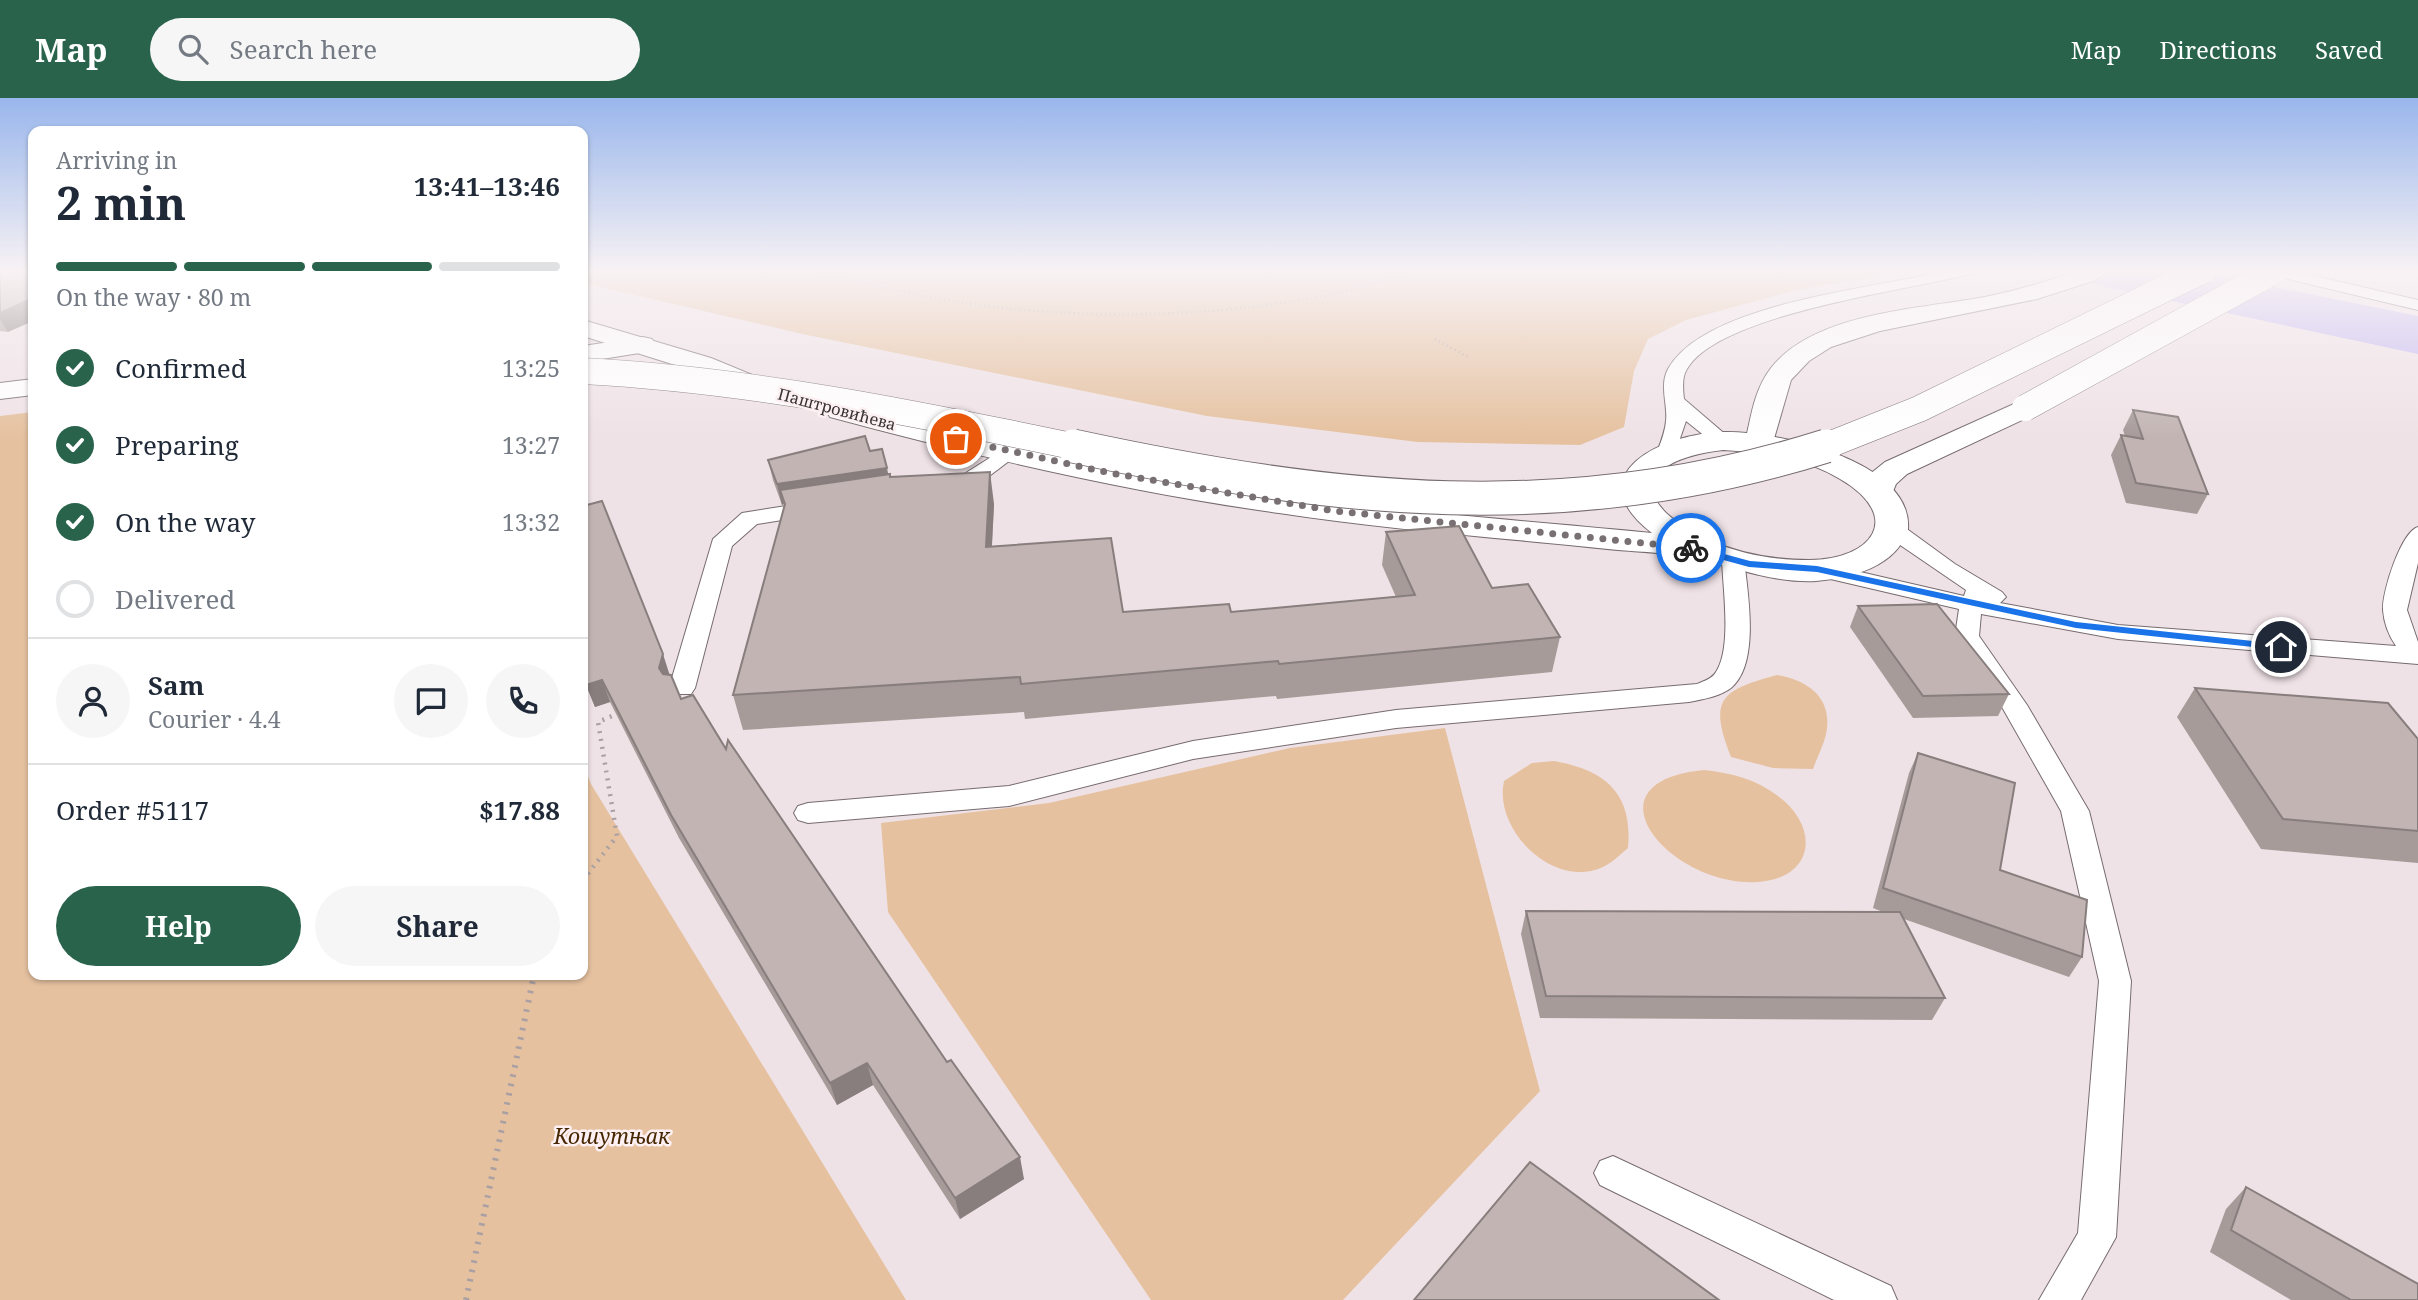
<!DOCTYPE html>
<html lang="en">
<head>
<meta charset="utf-8">
<style>
  :root { --surface:#fff; --page:#f6f6f7; --text:#1f2937; --muted:#747a83; --line:#e0e1e3; --accent:#29634c }
  body { margin:0; font-family:"Noto Serif",serif; background:var(--page); color:var(--text); height:100vh; display:flex; flex-direction:column; font-size:26px; white-space:nowrap }
  * { box-sizing:border-box; margin:0 }
  p { font-size:23px; color:var(--muted) }
  .icon { flex:none; width:38px; height:38px; fill:none; stroke:currentColor; stroke-width:2; stroke-linecap:round; stroke-linejoin:round }
  .map { position:relative; flex:1; overflow:hidden }
  .panel { position:absolute; left:28px; top:28px; width:560px; height:854px; display:flex; flex-direction:column; background:var(--surface); border-radius:14px; box-shadow:0 2px 5px #0004 }
  .panel>* { flex:none }
  .pin { position:absolute; display:grid; place-items:center; width:60px; height:60px; color:#fff; margin:-30px; border:4px solid #fff; border-radius:50%; box-shadow:0 2px 7px #0007 }
  .courier { position:absolute; display:grid; place-items:center; width:70px; height:70px; margin:-35px; border:5px solid #1a73e8; border-radius:50%; background:#fff; color:#222; box-shadow:0 2px 9px #0007 }
  .headline em { font-style:normal; font-weight:700 }
  .headline div { display:flex; flex-direction:column-reverse }
  .headline { display:flex; align-items:center; justify-content:space-between; height:119px; padding:0 28px }
  h1 { font-size:46px; font-weight:700; line-height:52px }
  .bar { display:grid; grid-template-columns:repeat(4,1fr); gap:10px 7px; align-content:center; height:84px; padding:0 28px }
  .bar i { height:9px; border-radius:5px; background:var(--line) }
  .bar .selected { background:var(--accent) }
  .bar p { grid-column:span 4 }
  .line { display:flex; align-items:center; gap:18px; padding:0 28px; border-top:2px solid var(--line) }
  .line div { flex:1 }
  .round { display:grid; place-items:center; flex:none; width:74px; height:74px; border-radius:37px; background:var(--page) }
  ol { padding:0 28px; list-style:none }
  li { display:flex; align-items:center; gap:21px; height:77px }
  li p { margin-inline-start:auto }
  li .icon { padding:7px; border-radius:50%; background:var(--accent); color:#fff; stroke-width:4 }
  li:last-child { color:var(--muted) }
  li i { width:38px; height:38px; border:4px solid var(--line); border-radius:50% }
  .action { display:flex; gap:14px; margin-top:auto; padding:14px 28px }
  .action a { flex:1; height:80px; border-radius:42px; background:var(--accent); color:#fff; font-size:28px; font-weight:700; line-height:80px; text-align:center }
  .action a+a { background:var(--page); color:var(--text) }
  header { display:flex; align-items:center; gap:42px; box-sizing:border-box; height:98px; padding:0 35px; background:var(--accent); color:#fff }
  header strong { font-size:33px }
  nav { display:flex; gap:38px; margin-inline-start:auto; font-size:24px }
  .search { width:490px; height:63px; background:var(--page); display:flex; align-items:center; gap:18px; box-sizing:border-box; padding:0 24px; border-radius:38px; color:var(--muted); font-size:26px }
  .map>svg:first-child { display:block }
  .green { fill:#e5c19f }
  .lines { fill:none; stroke-linecap:round; stroke-linejoin:round }
  .river { fill:#c2b8f2; fill-rule:evenodd }
  .service-casing { stroke:#766b6e; stroke-width:2 }
  .minor-casing { stroke:#766b6e; stroke-width:2 }
  .tertiary-casing { stroke:#766b6e; stroke-width:2 }
  .secondary-casing { stroke:#766b6e; stroke-width:2 }
  .path-far2 { stroke:#aaa0a4; stroke-width:2.5; stroke-dasharray:1 3.5; stroke-linecap:butt }
  .path-far1 { stroke:#aaa0a4; stroke-width:4.5; stroke-dasharray:2 6; stroke-linecap:butt }
  .path { stroke:#aaa0a4; stroke-width:6; stroke-dasharray:2.5 7; stroke-linecap:butt }
  .service { fill:#fff; fill-rule:evenodd }
  .minor { fill:#fff; fill-rule:evenodd }
  .tertiary { fill:#fff; fill-rule:evenodd }
  .secondary { fill:#fff; fill-rule:evenodd }
  .secondary-bridge-far1-casing { stroke:#766b6e; stroke-width:27; stroke-linecap:butt }
  .secondary-bridge-casing { stroke:#766b6e; stroke-width:35; stroke-linecap:butt }
  .secondary-bridge-far1 { stroke:#fff; stroke-width:26 }
  .secondary-bridge { stroke:#fff; stroke-width:33 }
  .wall { fill:#a69b99 }
  .shaded-wall { fill:#877e7d }
  .building { fill:#c1b4b2; stroke:#877e7d; stroke-width:2 }
  .route { fill:#1a73e8 }
  .done { stroke:#787073; stroke-width:7; stroke-dasharray:0 12.6 }
  .labels { text-anchor:middle; dominant-baseline:central; stroke-width:5; stroke-linejoin:round; paint-order:stroke }
  .far-street-label { font-size:16px; fill:#383335; stroke:#fdf0f3 }
  .near-park-label { font-size:21px; font-style:italic; fill:#472802; stroke:#fdf0f3 }
</style>
</head>
<body>
<header>
<strong>Map</strong>
<div class="search"><svg class="icon" aria-label="search" viewBox="0 0 24 24"><circle cx="10" cy="10" r="6"/><path d="M15 15l6 6"/></svg>Search here</div>
<nav><a>Map</a><a>Directions</a><a>Saved</a></nav>
</header>
<div class="map">
<svg width="2418" height="1202" viewBox="0 0 2418 1202">
  <rect width="100%" height="100%" fill="#efe2e6"/>
  <g class="green">
    <path d="M583,172h1316l4,1 -110,20 -107,29 -38,19 -14,32 -10,56 -44,18 -162,-3 -211,-26 -400,-81 -224,-52z"/>
    <path d="M33,314v563h550v-211l8,20 315,516h-906v-884z"/>
    <path d="M1777,577c27,4 54,20 50,53 -1,13 -10,29 -14,41l-40,-1 -42,-11c-23,-58 -10,-67 46,-82z"/>
    <path d="M1445,630l95,363 -197,209h-192l-263,-388 -7,-89 168,-20 241,-55z"/>
    <path d="M1554,663c51,9 79,32 74,87 -12,10 -21,20 -37,23 -47,9 -97,-45 -87,-90l28,-18z"/>
    <path d="M1704,672c27,3 52,9 74,26 42,31 37,82 -20,86 -86,6 -179,-100 -54,-112z"/>
  </g>
  <g class="lines">
    <path class="river" d="M2077,172h113l228,46v38l-312,-67 -20,-5z"/>
    <g class="service-casing">
      <g id="service">
        <path d="M1950,172h26l-2,3c-61,17 -264,41 -289,100 -3,8 -2,18 -1,26l49,42 -3,4h-14l-30,-24 -12,35 -7,2 -10,-6c4,-10 8,-20 9,-31 2,-17 -7,-35 2,-52 37,-67 212,-81 282,-99z"/>
        <path d="M2261,172h28l129,30v10l-155,-37z"/>
        <path d="M1010,347l10,6 -3,4 -41,31 -23,8 -11,-6z"/>
        <path d="M818,403l11,7 -3,5 -69,11 -25,22 -37,142 -4,6h-18l-4,-6 44,-149 29,-26z"/>
        <path d="M1892,424l8,2 55,40 47,28 4,5 -6,6 118,22 278,21c-7,-10 -12,-23 -13,-36 -1,-18 18,-78 35,-83v36l-11,47 11,32v22l-300,-25 -137,-25 -2,22 48,69 62,106 42,170 -15,256 -35,63h-42l39,-67 21,-252 -38,-170 -59,-104 -47,-71 4,-27 -150,-35 -4,-5 4,-5 8,-2 147,34 2,-6 -82,-56 -3,-5 3,-5z"/>
        <path d="M1733,455l8,2 3,5c4,34 16,104 -13,128 -12,9 -28,11 -42,14l-293,26 -203,31 -184,47 -201,17 -10,-3 -4,-7 4,-7 10,-3 201,-17 184,-45 203,-31 301,-26c7,-3 15,-5 19,-12 16,-24 7,-83 6,-112l3,-5z"/>
        <path d="M1613,1058l278,130 6,14h-63l-234,-115 -6,-12 6,-12z"/>
      </g>
    </g>
    <g class="minor-casing">
      <path id="minor" d="M643,239l9,2 4,6 -4,6 -69,11v-16z"/>
    </g>
    <g class="tertiary-casing">
      <g id="tertiary">
        <path d="M583,222l128,38 61,25 4,6 -4,6h-20l-61,-25 -108,-34z"/>
        <path d="M840,304c145,36 289,71 437,92 124,18 250,27 375,39 -77,-59 12,-100 72,-101 51,-1 189,28 184,97 -11,38 -57,49 -92,52 -43,2 -79,-13 -120,-23 -25,-5 -52,-6 -78,-8 -113,-12 -227,-20 -339,-37 -152,-21 -301,-56 -449,-96l-4,-6 4,-6zM1723,352c40,2 83,8 117,29 65,38 32,81 -31,81 -34,0 -66,-5 -98,-19 -80,-36 -79,-80 12,-91z"/>
      </g>
    </g>
    <g class="secondary-casing">
      <g id="secondary">
        <path d="M2078,172h32l-17,11 -56,18 -157,32 -49,16 -22,14 -18,19 -20,69 -11,3 -11,-3 -4,-6c6,-26 9,-53 26,-75 44,-56 150,-59 214,-71 32,-7 63,-15 93,-27z"/>
        <path d="M33,281v16l-33,4v-16z"/>
        <path d="M2025,301l10,3 4,6 -4,6 -128,60 -11,10 -7,17 -11,2 -11,-2 -5,-7 8,-20 15,-12z"/>
      </g>
    </g>
    <g class="path-far2">
      <path d="M803,172c67,15 135,31 203,38 107,12 217,7 323,-13 31,-6 61,-17 92,-25"/>
      <path d="M1435,241l33,18"/>
    </g>
    <path class="path-far1" d="M583,782l34,-44 -19,-114 21,-9"/>
    <path class="path" d="M466,1202l68,-325"/>
    <use href="#service" class="service"/>
    <use href="#minor" class="minor"/>
    <use href="#tertiary" class="tertiary"/>
    <use href="#secondary" class="secondary"/>
    <g class="secondary-bridge-far1-casing">
      <g id="secondary-bridge-far1">
        <path d="M583,273c169,9 332,42 498,77"/>
        <path d="M2025,310l251,-138"/>
        <path d="M1821,350l98,-39 284,-139"/>
      </g>
    </g>
    <g class="secondary-bridge-casing">
      <path id="secondary-bridge" d="M1073,348c260,56 493,82 753,0"/>
    </g>
    <use href="#secondary-bridge-far1" class="secondary-bridge-far1"/>
    <use href="#secondary-bridge" class="secondary-bridge"/>
  </g>
  <g class="wall">
    <path d="M0,173l8,61 -8,-1z"/>
    <path d="M2133,312l75,84 -11,20 -71,-11 -15,-48 10,-20 4,1 -2,-6z"/>
    <path d="M870,353l20,26 104,27 -2,42 131,66h108l165,-15 -14,-32 4,-33 106,56 68,49 -8,35 -275,27 -1,-3 -251,23 -1,-7 -281,18 -10,-35 51,-188v-3l-2,1 -9,-25 -5,-20z"/>
    <path d="M1858,508l151,88 -11,22 -85,2 -63,-91z"/>
    <path d="M669,577l12,24 45,50 298,430 -64,40 -87,-134 -36,20 -158,-267 -69,-136 -15,5 -9,-22z"/>
    <path d="M2195,590l223,51v124l-157,-14 -84,-132z"/>
    <path d="M1918,655l82,117 82,87 -13,20 -165,-58 41,79 -13,22 -392,-2 -19,-84 5,-23 357,1 -10,-4 36,-135z"/>
    <path d="M2246,1089l172,113h-127l-81,-48 16,-43z"/>
  </g>
  <g class="shaded-wall">
    <path d="M33,200v23l-25,11 -8,-13v-6z"/>
    <path d="M887,370l4,20 -111,2 4,14 -2,1 -5,-21z"/>
    <path d="M990,374l4,32 -4,76 -4,-33z"/>
    <path d="M663,556l7,22 -3,13 -8,-21z"/>
    <path d="M602,582l8,22 -15,5 -9,-22z"/>
    <path d="M867,965l6,22 -36,20 -7,-22z"/>
    <path d="M1020,1059l4,22 -64,40 -5,-21z"/>
  </g>
  <g class="building">
    <path d="M0,173l33,1v26l-33,15z"/>
    <path d="M2133,312l45,7 30,77 -72,-11 -15,-48 22,4z"/>
    <path d="M865,338l5,15 12,-2 5,19 -110,16 -9,-24z"/>
    <path d="M990,374l-4,75 125,-9 12,74 106,-8 2,8 184,-17 -29,-63 73,-6 33,62 36,-4 32,53 -281,27 -1,-3 -257,23 -1,-7 -287,18 52,-191 -5,-14 110,-16v3z"/>
    <path d="M602,403l61,153 -4,14 4,6 8,1 10,24 12,-4 33,54 2,-9 219,322 4,-2 69,97 -65,41 -88,-135 -37,20 -159,-268 -69,-135 -16,5 -3,-10v-169z"/>
    <path d="M1937,506l72,90 -86,2 -65,-90z"/>
    <path d="M2195,590l193,15 30,36v92l-135,-12z"/>
    <path d="M1918,655l97,30 -15,87 87,30 -5,57 -199,-69z"/>
    <path d="M1526,813l374,1 45,86 -399,-2z"/>
    <path d="M1530,1064l189,138h-305z"/>
    <path d="M2246,1089l172,97v16h-67l-120,-70z"/>
  </g>
  <linearGradient id="sky" x2="0" y2="1"><stop stop-color="#99b6ec"/><stop offset="0.51" stop-color="#f8f2f4"/><stop offset="1" stop-color="#f8f2f4" stop-opacity="0"/></linearGradient>
  <rect width="2418" height="340" fill="url(#sky)"/>
  <path class="route" d="M1691,447l59,16 67,5 259,56 205,22 6,3 -6,3 -205,-22 -259,-56 -68,-5 -62,-17z"/>
  <g class="lines">
    <path class="done" d="M956,341l154,34 225,38 356,37"/>
  </g>
  <g class="labels">
    <g class="far-street-label">
      <text transform="translate(837 311) rotate(15)">Паштровићева</text>
    </g>
    <g class="near-park-label">
      <text x="612" y="1038">Кошутњак</text>
    </g>
  </g>
</svg>
<div class="pin" style="left:956px;top:341px;background:#ea580c"><svg class="icon" aria-label="bag" viewBox="0 0 24 24"><path d="M5 8h14l-1 12H6zM9 8a3 3 0 0 1 6 0"/></svg></div>
<div class="pin" style="left:2281px;top:549px;background:#1f2937"><svg class="icon" aria-label="home" viewBox="0 0 24 24"><path d="M3 11l9-7 9 7M6 9v11h12V9"/></svg></div>
<div class="courier" style="left:1691px;top:450px"><svg class="icon" aria-label="bike" viewBox="0 0 24 24"><circle cx="6" cy="16" r="4"/><circle cx="18" cy="16" r="4"/><path d="M6 16l4-8h5l3 8M10 8l3 8H6M13 5h3"/></svg></div>
<section class="panel">
<div class="headline"><div><h1>2 min</h1><p>Arriving in</p></div><em>13:41–13:46</em></div>
<div class="bar"><i class="selected"></i><i class="selected"></i><i class="selected"></i><i></i><p>On the way · 80 m</p></div>
<ol>
<li><svg class="icon" aria-label="check" viewBox="0 0 24 24"><path d="M5 12l5 5 9-10"/></svg>Confirmed<p>13:25</p></li>
<li><svg class="icon" aria-label="check" viewBox="0 0 24 24"><path d="M5 12l5 5 9-10"/></svg>Preparing<p>13:27</p></li>
<li><svg class="icon" aria-label="check" viewBox="0 0 24 24"><path d="M5 12l5 5 9-10"/></svg>On the way<p>13:32</p></li>
<li><i></i>Delivered</li>
</ol>
<div class="line" style="height:126px"><a class="round"><svg class="icon" aria-label="person" viewBox="0 0 24 24"><circle cx="12" cy="8" r="4"/><path d="M4 21q1-7 8-7t8 7"/></svg></a><div><b>Sam</b><p>Courier · 4.4</p></div><a class="round"><svg class="icon" aria-label="chat" viewBox="0 0 24 24"><path d="M4 5h16v11H9l-5 4z"/></svg></a><a class="round"><svg class="icon" aria-label="phone" viewBox="0 0 24 24"><path d="M5 4h4l2 5-3 2q2 4 5 5l2-3 5 2v4C11 20 4 13 5 4z"/></svg></a></div>
<div class="line" style="height:91px"><div>Order #5117</div><b>$17.88</b></div>
<div class="action"><a>Help</a><a>Share</a></div>
</section>
</div>
</body>
</html>
